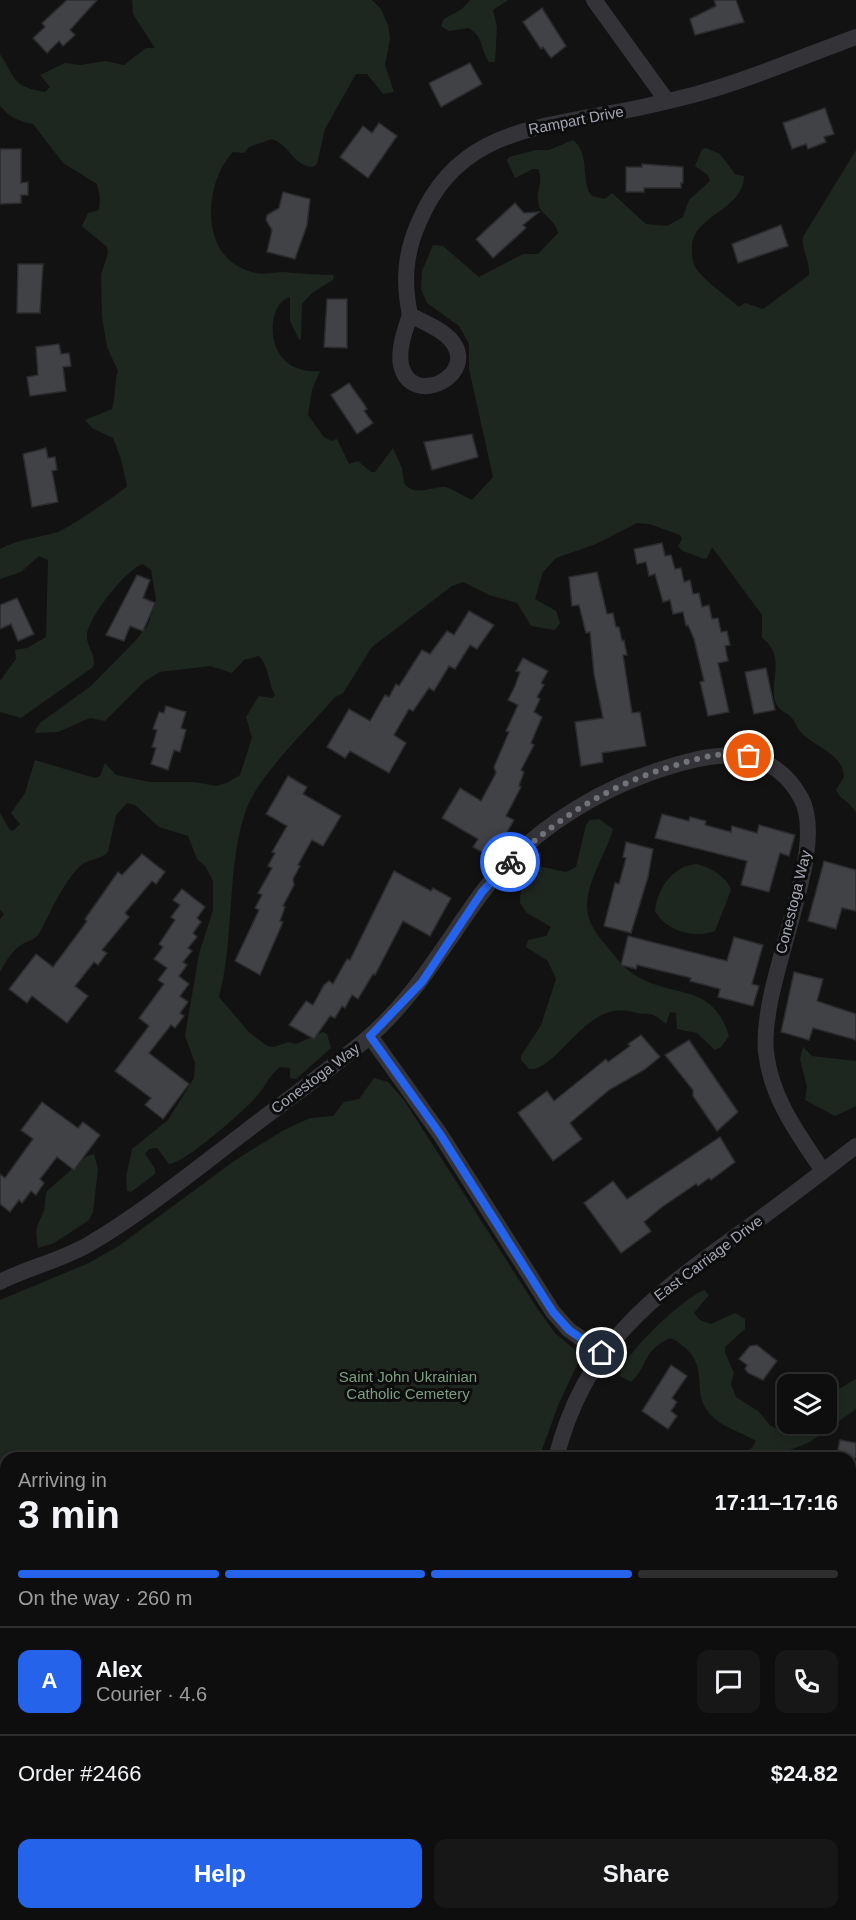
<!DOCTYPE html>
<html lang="en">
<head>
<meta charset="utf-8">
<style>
  :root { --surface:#0e0e0e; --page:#171717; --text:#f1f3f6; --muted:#9b9c9e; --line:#2e2e2e; --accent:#2563eb }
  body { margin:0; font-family:Helvetica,sans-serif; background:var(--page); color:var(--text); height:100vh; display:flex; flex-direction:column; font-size:22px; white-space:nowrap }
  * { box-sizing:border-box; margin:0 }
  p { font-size:20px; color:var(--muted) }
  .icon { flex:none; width:33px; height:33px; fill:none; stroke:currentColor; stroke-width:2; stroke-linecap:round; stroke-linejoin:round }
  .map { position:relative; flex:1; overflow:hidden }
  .panel { position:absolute; left:0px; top:1452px; width:856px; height:468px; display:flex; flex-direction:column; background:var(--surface); border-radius:18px 18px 0 0; box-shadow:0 3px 9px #0003,0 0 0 2px var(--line) }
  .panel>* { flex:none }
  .controls { position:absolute; left:777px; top:1374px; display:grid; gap:12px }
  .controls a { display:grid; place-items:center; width:60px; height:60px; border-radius:12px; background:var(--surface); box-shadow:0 3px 9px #0003,0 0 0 2px var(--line); font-size:30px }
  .pin { position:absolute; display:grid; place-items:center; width:51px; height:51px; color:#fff; margin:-26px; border:3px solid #fff; border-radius:50%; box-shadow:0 2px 6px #0007 }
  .courier { position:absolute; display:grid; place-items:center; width:60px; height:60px; margin:-30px; border:4px solid #2563eb; border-radius:50%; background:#fff; color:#222; box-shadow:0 2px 8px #0007 }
  .headline em { font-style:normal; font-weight:800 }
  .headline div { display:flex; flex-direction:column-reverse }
  .headline { display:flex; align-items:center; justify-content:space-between; height:102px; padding:0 18px }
  h1 { font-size:39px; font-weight:800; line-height:45px }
  .bar { display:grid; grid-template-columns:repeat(4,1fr); gap:9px 6px; align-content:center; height:72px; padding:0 18px }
  .bar i { height:8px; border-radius:4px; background:var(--line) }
  .bar .active { background:var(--accent) }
  .bar p { grid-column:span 4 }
  .line { display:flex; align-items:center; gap:15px; padding:0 18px; border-top:2px solid var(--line) }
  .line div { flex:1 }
  .round { display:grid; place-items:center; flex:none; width:63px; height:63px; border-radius:12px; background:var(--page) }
  .action { display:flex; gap:12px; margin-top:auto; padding:12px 18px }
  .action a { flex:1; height:69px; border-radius:12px; background:var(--accent); color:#fff; font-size:24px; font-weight:800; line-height:69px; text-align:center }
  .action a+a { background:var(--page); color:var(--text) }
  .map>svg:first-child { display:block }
  .green { fill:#1e2620 }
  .building { fill:#414246; stroke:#2c2c2f; stroke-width:1.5 }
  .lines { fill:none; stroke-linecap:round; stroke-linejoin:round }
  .minor { stroke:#333338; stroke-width:16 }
  .done { stroke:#71737b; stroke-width:6; stroke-dasharray:0 10.8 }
  .route { stroke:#2563eb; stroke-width:8 }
  .labels { text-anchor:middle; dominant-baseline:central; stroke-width:6; stroke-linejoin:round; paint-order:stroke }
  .street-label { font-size:15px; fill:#a4a7b3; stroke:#0d0d0e }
  .park-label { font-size:15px; fill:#7c9e82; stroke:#0d0d0e }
</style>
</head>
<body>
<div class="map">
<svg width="856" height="1920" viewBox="0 0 856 1920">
  <rect width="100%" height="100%" fill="#121213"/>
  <g class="green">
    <path d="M132,0h240l9,9 7,16 2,14 -5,26 9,27 -11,2 -16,-20h-11l-31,55 -8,35 -4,3c-19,0 -24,-23 -41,-28l-23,8 -5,6 -11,-1c-15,16 -22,39 -22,60 0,31 14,54 45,61 8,2 19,-1 27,-1 17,1 34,3 51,3l-1,5 -21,13 -10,11 -1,35 -2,1 -9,-19v-24c-25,5 -29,79 30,74l-8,19 -4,25 16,22 8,4 5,-2 12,25 9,-3 13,11h4l18,-24 9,20 2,15c11,15 27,3 41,4 7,1 19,10 27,13l21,-23 -24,-108v-25l-10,-18 -32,-23 -6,-14 1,-18 11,-26 10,1 36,31 44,-23h15l20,-21c-2,-14 -18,-17 -20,-31 -2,-12 6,-21 0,-33h-5l-18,9 -8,-18 2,-3 27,-7h13l24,-10c18,14 7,43 19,56l13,3 7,-6 34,31 21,2 16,-9 6,-17 21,-19 -2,-6 -13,-9 7,-17 4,-1 14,6 15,20 9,2c0,34 -51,39 -52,71 0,8 0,16 5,23 11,14 29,25 42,37l6,-4 18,6 46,-34c1,-14 -8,-27 -6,-38l53,-87v663c-6,-12 -16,-13 -20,-23l8,-13c-1,-24 -30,-30 -43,-45 -4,-4 -6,-11 -10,-15 -3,-4 -8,-4 -11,-8 -18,-19 11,-50 -18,-71v-23l-50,-68 -5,11 -3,1 -21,-8 -5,-5 4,-7 -2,-4 -31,-11 -12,-1 -41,21 -40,14 -13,14 -8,27 21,12 4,12 -5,7 -24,-4 -14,-23 -28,-8 -26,-13 -11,4 -80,61 -29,46 -9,5c-25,30 -75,76 -88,112 -20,58 -11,128 -27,187l30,35 18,14 7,1 14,-5 8,2 27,-12 4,2 4,14 -35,31 -6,-1v-10l-10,-1c-11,8 -14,19 -23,29 -12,14 -72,67 -88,68l-12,-16 -8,1 -4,5 10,15v5l-24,18 -4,-1 -1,-14 6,-28 36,-29 26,-42 1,-15 -10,-27 14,-82 14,-44v-29l-8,-15 -8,-7 -9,-23 -29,-9 -24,-22 -8,-2 -11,12 -8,37c-7,8 -20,6 -29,15 -18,18 -28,46 -41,68 -6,7 -10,5 -17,10 -9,6 -16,17 -21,27v-53l4,-5 -4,-4v-97l10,17 3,1 7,-7 -9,-11 14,-20 10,-33 60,18 5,-2 5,-13 11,12 34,7h45l21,4 11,-3 13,-8 12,-37 -6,-21 13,-21 13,2 3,-3c-7,-12 -6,-29 -16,-39l-15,4 -12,13 -22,-7 -50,6 -15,9 -40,40 -15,-3 -32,14 -22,1 -1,-3 6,-8 50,-36 46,-47 11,-14 8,-25 -5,-30 -8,-6c-16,4 -55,54 -56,71 -1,11 10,21 6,32l-72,51 -21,-6v-31l16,-22 -1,-9 12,-2 19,-11 2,-77 -9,-4 -18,16 -21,7v-30c18,-10 38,-11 58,-17 7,-2 67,-42 69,-46l-6,-27 -8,-21 -21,-10 -7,-8 27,-11c4,-12 2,-29 6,-38l-11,-24 -5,-30 -1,-42 7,-22 -1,-6 -25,-21 6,-13 11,-3 1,-13 -3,-13 -34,-21 -30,-39c-13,-2 -24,-7 -33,-18v-52c17,25 11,32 45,38l5,-5 -10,-12 25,-12 15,2 25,-4 19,4 22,-17h9l-22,-34z"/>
    <path d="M470,0h38l-15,10 4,17 -2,35h-6c-9,-14 -5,-24 -20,-34l-20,3 -8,-5 3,-7 18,-10z"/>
    <path d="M599,819l14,10c-7,25 -23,46 -26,73 -1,17 7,29 17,41 12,14 19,26 36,35 38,20 73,6 89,58l-8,11 -6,3 -18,-17 -20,-4 -1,-16 -6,-1 -4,12c-19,-16 -17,-7 -33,-12 -47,-14 -75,60 -104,57l-8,-9v-4l20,-31 15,-46 -8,-18 -22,-14 2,-7 18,-4 5,-9 -24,-14 -7,-10c0,-14 5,-30 18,-37l28,6 10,-5 10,-42 4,-5z"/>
    <path d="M697,864c14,4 29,12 34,26l-16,41c-21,8 -49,0 -60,-20 2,-22 18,-46 42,-47z"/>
    <path d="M803,1047l9,9 44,5v45l-21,10 -30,-16 2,-13 -7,-28z"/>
    <path d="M374,1078l14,4 16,18 133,208 18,25 20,17 5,9 -21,44 -20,55h-533v21l-6,-1v-178l89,-37 31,-18 114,-84 50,-31 26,-12 23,-2 11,-14 15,-3z"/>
    <path d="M94,1154l4,15 -5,43 -4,8 -35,23 -16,5c-3,-23 -2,-17 6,-38 2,-6 0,-12 3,-19l40,-35z"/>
    <path d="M704,1290l5,5 -15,18 6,7 11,4 24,-11 10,6v10l-20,18v5l9,21 -3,11 5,13 22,14 13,15 9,4 11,-6h35l1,-28 29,-17v30l-46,33 -40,16h-40l22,-10 4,-7c-16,-10 -38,-14 -50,-32 -14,-23 4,-45 -27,-66 -5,-4 -8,-6 -13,-3 -24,13 -19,28 -35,42l-11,-6c3,-23 63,-77 84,-86z"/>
  </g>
  <g class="building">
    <path d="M67,0h30l-27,30 5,5 -12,11 -4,-5 -12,12 -14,-15 12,-11 -3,-4z"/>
    <path d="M714,0h22l8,22 -49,13 -5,-16 26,-13z"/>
    <path d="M542,8l24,38 -15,12 -8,-11 -2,2 -18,-27z"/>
    <path d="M470,63l12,21 -41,23 -12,-24z"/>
    <path d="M825,108l9,26 -10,3 2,5 -18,7 -2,-5 -14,5 -9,-26z"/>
    <path d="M379,123l18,13 -29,42 -28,-21 23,-31 9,7z"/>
    <path d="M0,149h21v34l7,-1v13h-7v8l-21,1z"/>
    <path d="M642,164l41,3v16h-2v5h-37v4h-18v-25h16z"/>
    <path d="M283,192l27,7 -3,26 -12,34 -28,-7 5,-22 -6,-10 1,-5 12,-7z"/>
    <path d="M515,203l9,10 15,-1 -16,13 3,3 -33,30 -17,-19z"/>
    <path d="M781,225l7,21 -50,17 -6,-19z"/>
    <path d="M18,264h25l-3,49h-23z"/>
    <path d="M327,299h20v49l-23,-1z"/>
    <path d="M59,344l2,10 8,-1 2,13 -8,1 3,24 -36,5 -3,-19 11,-2 -2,-28z"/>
    <path d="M349,383l15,21 3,5 -3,2 9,12 -16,11 -26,-39z"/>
    <path d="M472,434l6,23 -46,13 -8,-28z"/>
    <path d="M46,448l2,10 7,-1 2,13 -5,1 6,31 -26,5 -9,-53z"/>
    <path d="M662,543l3,13 6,-1 4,14 6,-1 3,14 6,-2 3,14 6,-1 3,14 7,-2 3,14 6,-1 3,14 6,-1 3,14 -5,1 3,15 -10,2 11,49 -21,4 -8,-34 4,-1 -10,-42 -6,-14 -2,1 -3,-14 -10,2 -3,-14 -7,2 -8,-28 -6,2 -3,-14 -9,2 -3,-15z"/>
    <path d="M597,572l10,42 6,-1 3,14h3l3,14 2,-1 3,15h-4l9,58 8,-1 6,34 -44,7 1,9 -22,4 -6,-44 28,-4 -9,-44 -4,-42 -4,1 -7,-28 -7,1 -3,-29z"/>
    <path d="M137,575l13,5 -7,18 12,5 -12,28 -13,-5 -6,15 -18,-6z"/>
    <path d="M17,598l17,36 -16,7 -7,-17 -11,5v-24z"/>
    <path d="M469,611l25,14 -17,24 -7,-4 -15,24 -6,-3 -15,25 -5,-3 -16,23 -4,-2 -15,26 12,8 -17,30 -39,-22 -5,7 -18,-11 22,-38 21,12 15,-26 4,2 7,-13 3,2 23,-36 8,4 17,-23 7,4z"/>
    <path d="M523,658l25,13 -7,12 3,2 -7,12 3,2 -6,13 8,5 -11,26 3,2 -13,25 3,2 -5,14 2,1 -15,29 8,4 -22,38 -19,-11 5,-8 -36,-21 18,-30 21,13 15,-28 -2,-6 15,-35 -3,-1 12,-26 -10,-5 7,-14 5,-14 -4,-1z"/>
    <path d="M766,668l9,42 -21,4 -9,-42z"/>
    <path d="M166,706l20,6 -5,16 5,2 -6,22 -6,-2 -6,20 -17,-6 5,-16 -4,-1 5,-17 -4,-1 6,-17 5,1z"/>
    <path d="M288,776l19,11 -4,7 38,22 -18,30 -11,-6 -14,25 2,1 -7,13 1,6 -11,21 2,1 -5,14 3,1 -23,53 -25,-14 24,-51 -4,-2 7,-13 -4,-2 14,-25 -4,-2 7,-13 -3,-1 15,-26 -21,-12z"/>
    <path d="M662,814l27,7 1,-4 16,4 -1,4 26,7 1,-6 25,7 2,-8 36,10 -6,21 -9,-3 -11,39 -28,-7 6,-24 -92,-23z"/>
    <path d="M626,842l27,7 -5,28 -17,56 -27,-7 11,-43 4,1 7,-26 -3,-1z"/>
    <path d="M142,854l23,18 -9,12 -4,-3 -27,32 4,4 -27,33 5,3 -9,12 -4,-3 -19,24 13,10 -21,27 -35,-27 -5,7 -18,-14 27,-35 17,13 29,-39 5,-7 -2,-2 33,-47 4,3z"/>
    <path d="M824,861l32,9v41l-14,-3 -6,21 -28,-8z"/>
    <path d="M394,871l37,20 2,-3 18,10 -21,38 -27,-15 -28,54 -2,-1 -15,25 -6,-4 -7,13 -3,-2 -7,12 -5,-2 -16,23 -25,-14 17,-24 7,4 11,-20 5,-4 4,3 14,-25 3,1z"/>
    <path d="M182,889l23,18 -8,11 4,4 -8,11 4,4 -9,11 4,3 -9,11 4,3 -8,11 10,8 -9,12 8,6 -8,11 4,3 -9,12 -4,-3 -22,28 40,31 -26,35 -18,-14 6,-7 -36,-27 34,-45 -10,-8 25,-34 -6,-4 9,-12 -13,-9 9,-12 -4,-3 16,-24 -4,-3 9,-12 -7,-5z"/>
    <path d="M628,936l99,25 7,-24 29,8 -11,39 7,2 -6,20 -35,-9 2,-8 -30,-8 1,-3 -54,-13 -1,4 -15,-4z"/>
    <path d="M794,972l29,7 -6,22 39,13v26l-43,-12 -4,12 -28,-8z"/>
    <path d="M641,1035l19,22 -16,13 -35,20 -39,33 12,16 -29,22 -35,-48 29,-22 7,10 52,-42 2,3 22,-16 -2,-2z"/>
    <path d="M689,1040l49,72 -21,19 -24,-35v-6l-28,-35z"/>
    <path d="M42,1102l36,26 5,-6 17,13 -26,35 -17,-13 -17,22 4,4 -8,12 -5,-4 -9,12 -3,-3 -9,12 -10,-8v-30l5,4 28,-39 -12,-9z"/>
    <path d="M720,1137l15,25 -24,18 -2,-2 -11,8 -2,-2 -34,23 -18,15 7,9 -30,22 -37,-50 29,-22 14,18z"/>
    <path d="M757,1345l20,16 -14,19 -15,-7 -3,-4 2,-4 -8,-6 11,-13z"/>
    <path d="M671,1365l16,11 -15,22 5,4 -6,9 6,5 -9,13 -26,-18z"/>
    <path d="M840,1440l16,3v15h-20z"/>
  </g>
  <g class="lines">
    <g class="minor">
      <path d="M594,0l73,101"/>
      <path d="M410,315c-7,-33 -5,-62 9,-93 35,-84 102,-92 181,-107 31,-5 62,-12 93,-20 53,-14 111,-39 163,-58"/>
      <path d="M410,315c13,7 30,13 40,24 32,35 -39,71 -49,26 -3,-16 4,-35 9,-50z"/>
      <path d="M370,1036l70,98 113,178 16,18 33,23"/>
      <path d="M0,1282c29,-15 63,-22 91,-39 54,-32 104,-73 154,-111 39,-30 80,-59 118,-90 50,-41 80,-96 118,-148 51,-69 134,-116 217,-135 42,-9 80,-3 103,39 29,53 -42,183 -35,254 5,46 32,82 57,119"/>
      <path d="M556,1458c29,-114 96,-161 187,-227 38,-27 75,-56 113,-85"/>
      <path d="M0,1498l6,1"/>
      <path d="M850,1630h6"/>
      <path d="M0,1888l6,-5"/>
    </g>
  </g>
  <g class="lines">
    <path class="done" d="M510,862c52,-47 99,-77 166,-97 23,-7 49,-15 73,-9"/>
    <path class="route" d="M510,862l-28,30 -60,90 -52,54 70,98 113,178 16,18 33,23"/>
  </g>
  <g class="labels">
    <g class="street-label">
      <text transform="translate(576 120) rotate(-11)">Rampart Drive</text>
      <text transform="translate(793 902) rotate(-76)">Conestoga Way</text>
      <text transform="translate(315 1078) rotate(-37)">Conestoga Way</text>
      <text transform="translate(708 1258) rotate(-37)">East Carriage Drive</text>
    </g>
    <g class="park-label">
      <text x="408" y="1376">Saint John Ukrainian<tspan x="408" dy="17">Catholic Cemetery</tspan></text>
    </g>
  </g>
</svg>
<div class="controls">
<a><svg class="icon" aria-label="layers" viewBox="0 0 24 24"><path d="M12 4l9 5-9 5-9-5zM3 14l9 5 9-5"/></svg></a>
</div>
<div class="pin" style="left:749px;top:756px;background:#ea580c"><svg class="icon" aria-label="bag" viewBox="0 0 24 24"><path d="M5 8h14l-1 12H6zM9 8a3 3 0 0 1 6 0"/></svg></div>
<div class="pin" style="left:602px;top:1353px;background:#1f2937"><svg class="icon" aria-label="home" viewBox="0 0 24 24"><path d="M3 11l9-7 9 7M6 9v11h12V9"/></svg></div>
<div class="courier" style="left:510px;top:862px"><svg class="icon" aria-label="bike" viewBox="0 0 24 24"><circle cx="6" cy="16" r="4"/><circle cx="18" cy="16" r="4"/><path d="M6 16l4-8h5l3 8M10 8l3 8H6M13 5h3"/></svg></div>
<section class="panel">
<div class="headline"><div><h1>3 min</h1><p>Arriving in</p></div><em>17:11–17:16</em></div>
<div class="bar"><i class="active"></i><i class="active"></i><i class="active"></i><i></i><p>On the way · 260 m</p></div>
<div class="line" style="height:108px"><b class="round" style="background:var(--accent);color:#fff">A</b><div><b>Alex</b><p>Courier · 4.6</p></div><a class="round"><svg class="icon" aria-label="chat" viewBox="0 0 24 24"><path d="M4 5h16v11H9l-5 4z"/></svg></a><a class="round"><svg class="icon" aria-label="phone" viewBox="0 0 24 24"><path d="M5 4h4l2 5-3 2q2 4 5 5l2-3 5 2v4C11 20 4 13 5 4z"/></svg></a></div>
<div class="line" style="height:78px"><div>Order #2466</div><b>$24.82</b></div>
<div class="action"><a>Help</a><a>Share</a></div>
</section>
</div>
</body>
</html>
